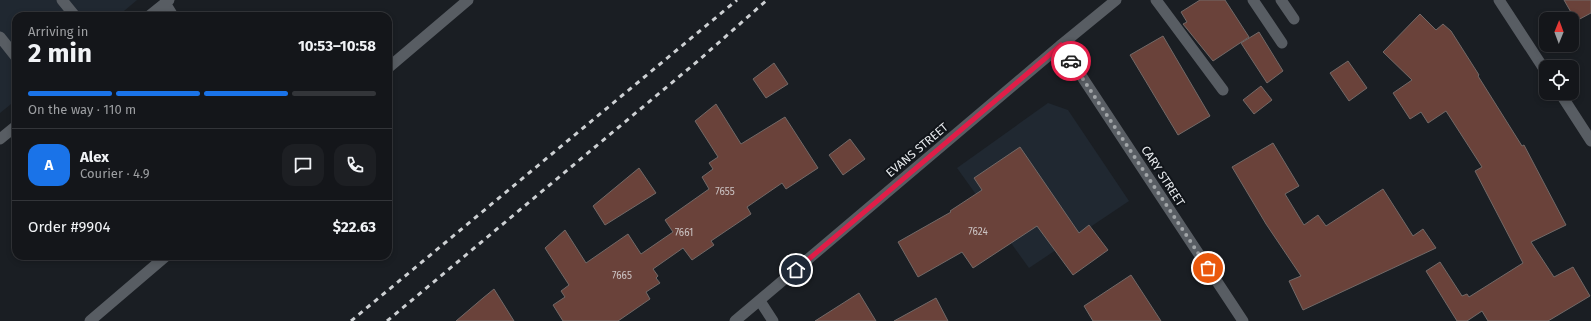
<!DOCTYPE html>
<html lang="en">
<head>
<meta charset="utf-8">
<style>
  :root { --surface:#14161a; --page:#1d1f23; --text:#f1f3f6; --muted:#9d9fa2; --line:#333539; --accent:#1a73e8 }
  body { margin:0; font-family:"Fira Sans",sans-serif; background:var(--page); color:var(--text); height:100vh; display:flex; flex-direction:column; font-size:15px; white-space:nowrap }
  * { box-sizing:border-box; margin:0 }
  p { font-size:13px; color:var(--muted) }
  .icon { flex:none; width:22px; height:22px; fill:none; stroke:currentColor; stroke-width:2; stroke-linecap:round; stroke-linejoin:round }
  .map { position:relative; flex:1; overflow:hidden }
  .panel { position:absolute; left:12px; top:12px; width:380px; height:248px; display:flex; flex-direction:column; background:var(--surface); border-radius:12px; box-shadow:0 2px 6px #0003,0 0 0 1px var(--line) }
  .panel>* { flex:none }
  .needle { width:26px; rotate:1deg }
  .fabs { position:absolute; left:1539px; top:12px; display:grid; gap:8px }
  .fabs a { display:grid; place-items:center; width:40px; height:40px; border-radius:8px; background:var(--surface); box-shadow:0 2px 6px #0003,0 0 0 1px var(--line); font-size:20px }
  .pin { position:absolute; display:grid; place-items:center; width:34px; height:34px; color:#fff; margin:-17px; border:2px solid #fff; border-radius:50%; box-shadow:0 1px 4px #0007 }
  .courier { position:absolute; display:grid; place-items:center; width:40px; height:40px; margin:-20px; border:3px solid #e11d48; border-radius:50%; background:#fff; color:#222; box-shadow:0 1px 5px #0007 }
  .summary em { font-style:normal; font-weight:700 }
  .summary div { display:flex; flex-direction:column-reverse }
  .summary { display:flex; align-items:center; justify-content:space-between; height:68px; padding:0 16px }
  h1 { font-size:26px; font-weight:700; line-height:30px }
  .bar { display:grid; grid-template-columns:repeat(4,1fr); gap:6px 4px; align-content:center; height:48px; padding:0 16px }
  .bar i { height:5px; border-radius:3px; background:var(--line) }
  .bar .on { background:var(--accent) }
  .bar p { grid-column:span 4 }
  .line { display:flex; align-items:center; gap:10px; padding:0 16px; border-top:1px solid var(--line) }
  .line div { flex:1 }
  .round { display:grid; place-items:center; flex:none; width:42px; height:42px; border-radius:12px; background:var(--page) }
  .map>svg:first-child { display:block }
  .built { fill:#202831 }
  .building { fill:#6a423a; stroke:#726967 }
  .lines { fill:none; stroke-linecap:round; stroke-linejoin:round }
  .service { stroke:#585d63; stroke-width:11 }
  .minor { stroke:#585d63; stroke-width:11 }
  .rail { stroke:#cdd0d3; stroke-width:3; stroke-dasharray:5 5; stroke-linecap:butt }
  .done { stroke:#a1a5a8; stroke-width:4; stroke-dasharray:0 7.2 }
  .route { stroke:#e11d48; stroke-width:5 }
  .labels { text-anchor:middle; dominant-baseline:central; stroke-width:4; stroke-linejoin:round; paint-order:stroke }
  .number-label { font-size:10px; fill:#cac2c2 }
  .street-label { font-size:12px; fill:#eaedf0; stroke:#11151a }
</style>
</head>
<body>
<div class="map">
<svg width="1591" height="321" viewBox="0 0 1591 321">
  <rect width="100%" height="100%" fill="#1a1e23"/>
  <g class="built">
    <path d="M0,0h137l-19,16h-102v84l-16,13z"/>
    <path d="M1048,103l20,7 61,91 -100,67 -72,-100z"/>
  </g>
  <g class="building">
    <path d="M1200,0h25l24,37 -36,24 -30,-37 4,-2 -6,-10z"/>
    <path d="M1564,0h27v13l-15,8z"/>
    <path d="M1420,14l16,16 7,-6 8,7 28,44 -1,1 44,70 2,-1 42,80 -35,17 23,35 19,-10 17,29 -42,25h-60l-6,-10 -15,10h-10l-31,-50 14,-9 22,34 5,-2 2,3 54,-34 -48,-92 7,-4 -36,-56 -18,12 -7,-11 -11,7 -17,-26 19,-13 -29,-28z"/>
    <path d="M1259,32l24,39 -16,12 -26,-40z"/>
    <path d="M1163,36l47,80 -32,19 -48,-80z"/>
    <path d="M1348,61l19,27 -18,13 -19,-28z"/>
    <path d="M774,63l14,21 -22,14 -13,-19z"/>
    <path d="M1261,86l11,14 -18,14 -11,-14z"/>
    <path d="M716,104l25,40 44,-27 33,51 -32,21 -4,-6 -35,24 4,7 -40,27 3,4 -22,15 -9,-12 -30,21 5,7 -2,2 4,5 -14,9 4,7 -32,22h-55l-10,-16 12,-8 -4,-6 8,-6 -24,-37 20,-18 21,33 42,-29 13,20 32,-22 -8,-12 44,-31 -7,-12 11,-8 -4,-6 9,-6 -23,-36z"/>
    <path d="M850,139l15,20 -22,16 -14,-20z"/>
    <path d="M1273,143l26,43 -14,8 19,31 14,-10 8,11 57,-37 30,47 10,-7 13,19 -133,62 -14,-29 12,-5 -35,-52 -34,-57z"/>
    <path d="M1020,147l59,86 10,-8 19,25 -35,25 -36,-49 -64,42 -11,-16 -44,25 -20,-35 53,-30 -1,-1 32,-21 -8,-12z"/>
    <path d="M639,168l17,25 -51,32 -12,-19z"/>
    <path d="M1131,275l30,46h-68l-9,-15z"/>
    <path d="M494,289l20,32h-58l27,-23z"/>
    <path d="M859,293l17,28h-61z"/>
    <path d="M936,298l12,23h-54z"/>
  </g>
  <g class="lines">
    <g class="service">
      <path d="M62,0l13,16"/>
      <path d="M1156,0l67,90"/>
      <path d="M1253,0l29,43"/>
      <path d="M1281,0l13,19"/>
      <path d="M0,37l16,20"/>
    </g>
    <g class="minor">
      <path d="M1499,0l47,72"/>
      <path d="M165,3l8,13"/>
      <path d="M149,16l20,-16"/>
      <path d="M1061,45l182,276"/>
      <path d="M388,68l80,-68"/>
      <path d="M1560,93l31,48"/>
      <path d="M0,139l16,-13"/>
      <path d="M760,301l13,20"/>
      <path d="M90,321l76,-65"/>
      <path d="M735,321l326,-276 55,-45"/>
    </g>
    <g class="rail">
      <path d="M351,321l386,-321"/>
      <path d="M387,321l312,-261 68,-60"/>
    </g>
  </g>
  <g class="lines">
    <path class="done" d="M1071,61l137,207"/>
    <path class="route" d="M796,270l265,-225 10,16"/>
  </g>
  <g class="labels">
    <g class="number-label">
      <text x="725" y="192">7655</text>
      <text x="978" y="232">7624</text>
      <text x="684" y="233">7661</text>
      <text x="622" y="276">7665</text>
    </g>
    <g class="street-label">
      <text transform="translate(917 150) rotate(-40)">EVANS STREET</text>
      <text transform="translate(1163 176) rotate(57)">CARY STREET</text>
    </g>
  </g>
</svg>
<div class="fabs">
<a><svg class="needle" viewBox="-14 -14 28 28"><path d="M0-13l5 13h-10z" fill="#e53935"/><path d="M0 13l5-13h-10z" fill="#9d9fa2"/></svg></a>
<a><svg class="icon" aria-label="locate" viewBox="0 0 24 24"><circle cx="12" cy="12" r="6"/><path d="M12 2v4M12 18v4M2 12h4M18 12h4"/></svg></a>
</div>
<div class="pin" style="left:1208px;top:268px;background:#ea580c"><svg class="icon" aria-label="bag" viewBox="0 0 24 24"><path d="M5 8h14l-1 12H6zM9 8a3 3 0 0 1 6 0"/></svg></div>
<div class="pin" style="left:796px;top:270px;background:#1f2937"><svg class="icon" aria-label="home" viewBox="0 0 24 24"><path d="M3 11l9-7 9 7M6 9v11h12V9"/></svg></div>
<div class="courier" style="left:1071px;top:61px"><svg class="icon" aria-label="car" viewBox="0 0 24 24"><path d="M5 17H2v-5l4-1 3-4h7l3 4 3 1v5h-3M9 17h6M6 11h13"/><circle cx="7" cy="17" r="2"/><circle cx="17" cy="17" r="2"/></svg></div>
<section class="panel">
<div class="summary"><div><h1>2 min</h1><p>Arriving in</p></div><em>10:53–10:58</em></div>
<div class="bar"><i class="on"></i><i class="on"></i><i class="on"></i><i></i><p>On the way · 110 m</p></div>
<div class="line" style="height:72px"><b class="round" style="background:var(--accent);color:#fff">A</b><div><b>Alex</b><p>Courier · 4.9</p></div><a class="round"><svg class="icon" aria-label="chat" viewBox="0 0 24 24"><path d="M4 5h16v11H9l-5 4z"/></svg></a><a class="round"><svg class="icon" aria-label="phone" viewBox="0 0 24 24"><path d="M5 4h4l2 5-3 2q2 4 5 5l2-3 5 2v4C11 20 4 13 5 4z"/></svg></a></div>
<div class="line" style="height:52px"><div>Order #9904</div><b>$22.63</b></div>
</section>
</div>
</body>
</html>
